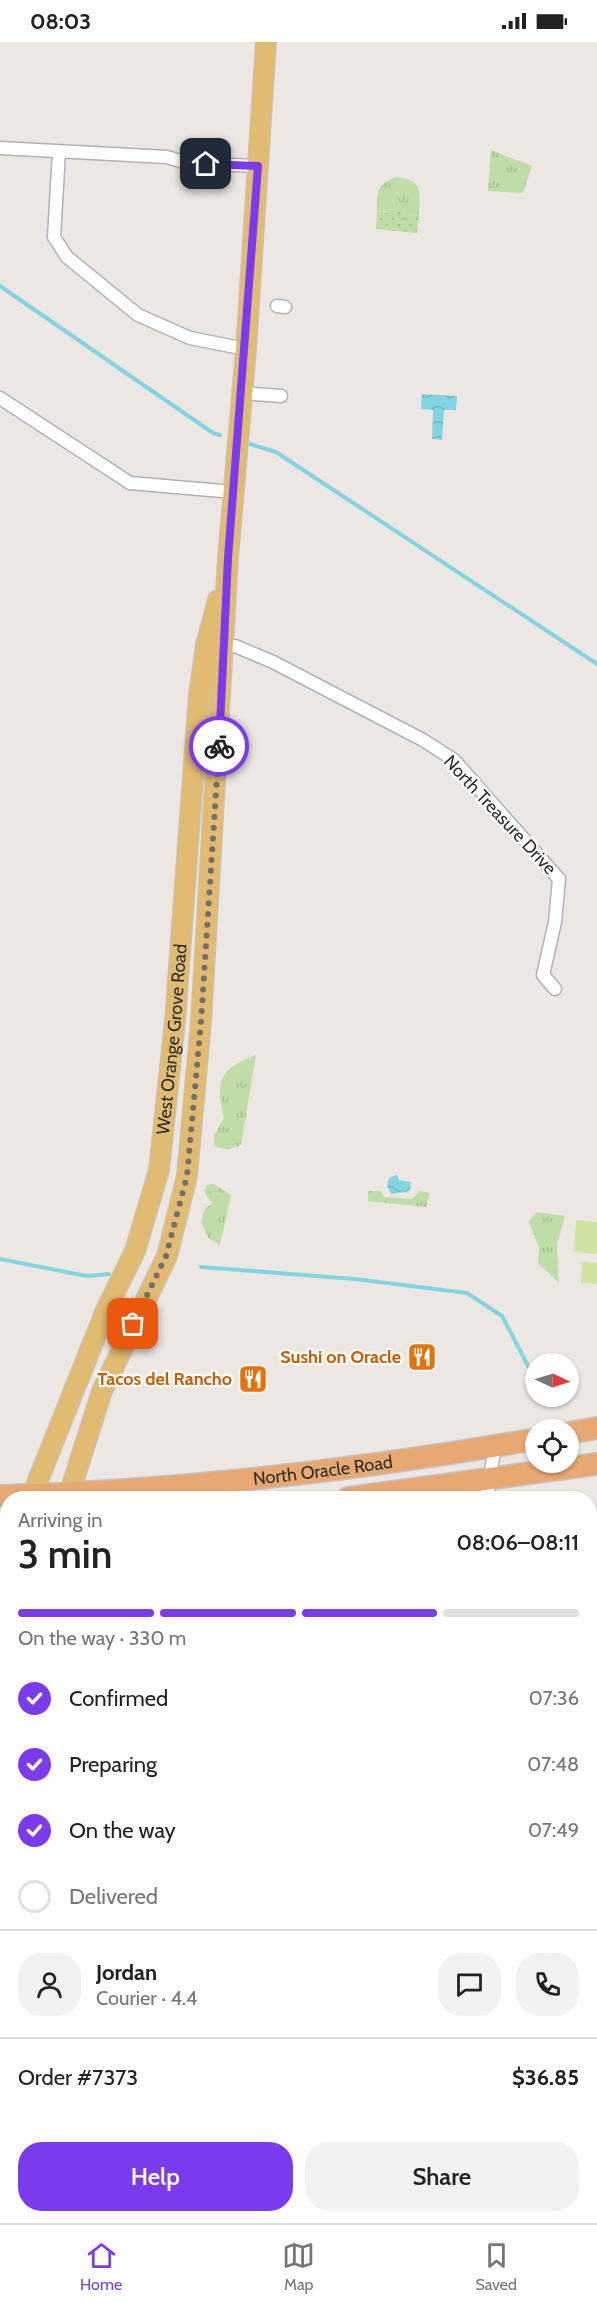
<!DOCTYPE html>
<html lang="en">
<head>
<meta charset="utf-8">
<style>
  :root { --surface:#fff; --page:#f2f2f2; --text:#222; --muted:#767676; --line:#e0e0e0; --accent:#7c3aed }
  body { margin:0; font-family:Cabin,sans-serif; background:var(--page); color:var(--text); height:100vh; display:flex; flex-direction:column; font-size:22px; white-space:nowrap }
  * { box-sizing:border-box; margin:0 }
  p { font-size:20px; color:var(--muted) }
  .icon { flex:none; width:33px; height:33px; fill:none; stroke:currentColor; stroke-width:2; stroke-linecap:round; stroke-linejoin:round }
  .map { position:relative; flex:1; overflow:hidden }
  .side { position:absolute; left:0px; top:1449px; width:597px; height:732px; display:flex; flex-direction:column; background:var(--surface); border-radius:24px 24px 0 0; box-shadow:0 2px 4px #0004 }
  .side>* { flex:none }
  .needle { width:39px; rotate:94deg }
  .buttons { position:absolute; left:525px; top:1311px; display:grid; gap:12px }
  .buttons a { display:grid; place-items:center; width:54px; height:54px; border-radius:50%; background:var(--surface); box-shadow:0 2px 4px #0004; font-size:30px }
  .pin { position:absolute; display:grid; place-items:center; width:51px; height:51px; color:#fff; margin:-26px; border-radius:12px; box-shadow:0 3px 9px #0006 }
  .courier { position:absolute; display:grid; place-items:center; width:60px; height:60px; margin:-30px; border:4px solid #7c3aed; border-radius:50%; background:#fff; color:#222; box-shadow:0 2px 8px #0007 }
  .headline em { font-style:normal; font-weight:600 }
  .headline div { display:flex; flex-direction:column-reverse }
  .headline { display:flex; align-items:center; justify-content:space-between; height:102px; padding:0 18px }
  h1 { font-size:39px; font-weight:600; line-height:45px }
  .bar { display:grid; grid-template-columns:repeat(4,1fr); gap:9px 6px; align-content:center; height:72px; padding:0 18px }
  .bar i { height:8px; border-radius:4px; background:var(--line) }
  .bar .current { background:var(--accent) }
  .bar p { grid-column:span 4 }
  .line { display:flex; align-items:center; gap:15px; padding:0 18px; border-top:2px solid var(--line) }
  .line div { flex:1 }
  .round { display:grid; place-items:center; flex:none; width:63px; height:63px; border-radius:24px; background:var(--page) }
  ol { padding:0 18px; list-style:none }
  li { display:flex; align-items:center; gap:18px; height:66px }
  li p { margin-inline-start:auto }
  li .icon { padding:6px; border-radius:50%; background:var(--accent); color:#fff; stroke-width:4 }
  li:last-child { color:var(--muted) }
  li i { width:33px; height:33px; border:3px solid var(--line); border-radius:50% }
  .primary-button { display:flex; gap:12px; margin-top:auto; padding:12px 18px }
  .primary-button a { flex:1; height:69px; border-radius:24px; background:var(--accent); color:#fff; font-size:24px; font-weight:600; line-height:69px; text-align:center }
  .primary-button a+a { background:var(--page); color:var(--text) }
  .status { display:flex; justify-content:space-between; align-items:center; height:42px; padding:0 30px; background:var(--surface); direction:ltr }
  .status svg { height:16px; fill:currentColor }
  .tabs { display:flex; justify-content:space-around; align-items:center; height:84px; border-top:2px solid var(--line); background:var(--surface); font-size:16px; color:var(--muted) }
  .tabs a { display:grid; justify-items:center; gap:3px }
  .tabs .current { color:var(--accent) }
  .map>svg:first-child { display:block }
  .grass { fill:url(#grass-tufts) }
  .park { fill:url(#park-dots) }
  .pitch { fill:#cfe3a3 }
  .water { fill:url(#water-waves) }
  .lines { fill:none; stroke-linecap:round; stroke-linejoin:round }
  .stream { stroke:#83d4e2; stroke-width:4 }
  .minor-casing { stroke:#afb2b8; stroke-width:15 }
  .secondary-casing { stroke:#afb2b8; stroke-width:21 }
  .primary-casing { stroke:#c4c4c4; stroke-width:22 }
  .trunk-casing { stroke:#c4c4c4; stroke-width:24 }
  .minor { stroke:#fff; stroke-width:12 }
  .secondary { stroke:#fff; stroke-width:18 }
  .primary { stroke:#e2bb73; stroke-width:20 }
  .trunk { stroke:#e7a871; stroke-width:21 }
  .done { stroke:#716f6d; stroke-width:6; stroke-dasharray:0 10.8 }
  .route { stroke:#7c3aed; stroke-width:8 }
  .labels { text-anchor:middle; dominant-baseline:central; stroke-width:4.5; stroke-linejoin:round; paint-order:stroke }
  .street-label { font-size:18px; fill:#2e2e2e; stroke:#fff }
  .food-label { font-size:18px; font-weight:bold; fill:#c56008; stroke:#fff; text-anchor:end }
</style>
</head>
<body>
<div class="status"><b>08:03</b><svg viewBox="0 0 49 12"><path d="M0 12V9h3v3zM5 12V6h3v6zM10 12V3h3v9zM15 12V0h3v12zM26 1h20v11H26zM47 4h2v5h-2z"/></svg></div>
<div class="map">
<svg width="597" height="2181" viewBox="0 0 597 2181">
  <defs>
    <pattern id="grass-tufts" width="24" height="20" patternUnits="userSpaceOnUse" patternTransform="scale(1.5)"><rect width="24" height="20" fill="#bfdda6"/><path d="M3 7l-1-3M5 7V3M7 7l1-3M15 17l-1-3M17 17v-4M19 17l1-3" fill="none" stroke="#a4be8f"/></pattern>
    <pattern id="park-dots" width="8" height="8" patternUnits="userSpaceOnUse" patternTransform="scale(1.5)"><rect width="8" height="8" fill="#bfdda6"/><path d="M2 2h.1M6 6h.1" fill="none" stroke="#a4be8f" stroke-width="1.8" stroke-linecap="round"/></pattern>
    <pattern id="water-waves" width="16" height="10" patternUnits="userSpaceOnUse" patternTransform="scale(1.5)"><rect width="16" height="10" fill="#83d4e2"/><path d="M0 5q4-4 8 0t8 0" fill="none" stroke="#71b6c2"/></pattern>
  </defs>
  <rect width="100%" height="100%" fill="#ede7e3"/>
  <g class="grass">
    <path d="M491,108l41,16 -9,27 -35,-2z"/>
    <path d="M396,135c27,3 24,13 23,37l-9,2 -33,-6c-1,-18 1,-26 19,-33z"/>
    <path d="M256,1013l-15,90 -14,5 -13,-4v-11l10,-17c-9,-37 -5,-49 32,-63z"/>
    <path d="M214,1142l17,11 -11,50 -12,-7 -7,-17 4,-13 7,-4 -7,-11 1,-8z"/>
    <path d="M368,1149h13l3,6 28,2 8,-8 10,2 -4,14 -58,-6z"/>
    <path d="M536,1170l29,4 -8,29 2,38 -21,-20 1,-15 -10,-26z"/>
  </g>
  <path class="park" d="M400,165l10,9 9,-2 -2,19 -41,-4 1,-19 11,3z"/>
  <g class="pitch">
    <path d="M576,1178l21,2v32l-23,-2z"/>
    <path d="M582,1220l15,1v21l-16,-1z"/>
  </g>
  <g class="water">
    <path d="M422,352l35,2 -1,14h-12l-2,30 -10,-1 1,-29 -12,-1z"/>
    <path d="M397,1133l2,5 12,2 -1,9 -19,3 -4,-8 2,-8z"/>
  </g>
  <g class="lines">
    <g class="stream">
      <path d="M0,244l213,147 7,2"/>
      <path d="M250,402l26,8 321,212"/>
      <path d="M0,1217l87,17 22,-2"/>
      <path d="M201,1225l154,12 112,14 35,23 34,65"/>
      <path d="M543,1354v1"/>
    </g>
    <g class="minor-casing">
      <g id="minor">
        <path d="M0,106l167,9 20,6 71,3"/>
        <path d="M59,110l-5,85 13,20 71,58 52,23 56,11"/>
        <path d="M277,264l8,1"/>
        <path d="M242,351l39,3"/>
        <path d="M0,356l130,85 104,9"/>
        <path d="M217,603l18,1 38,16 150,78 31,20 105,119 -4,43 -12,53 12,14"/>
        <path d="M484,1456l3,-3 8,-49"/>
        <path d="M590,1550l7,-2"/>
        <path d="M590,1664l7,-95"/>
        <path d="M590,1756l7,1"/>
        <path d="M0,2011l8,2"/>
        <path d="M0,2043h8"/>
      </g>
    </g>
    <g class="secondary-casing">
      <g id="secondary">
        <path d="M0,1940l8,-109"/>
        <path d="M0,2069l8,45"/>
        <path d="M11,2181v-7"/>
      </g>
    </g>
    <g class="primary-casing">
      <g id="primary">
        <path id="s1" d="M31,1456l75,-188 29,-59 24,-81 16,-149 24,-326 7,-50 12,-45"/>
        <path d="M68,1456l34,-107 65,-135 20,-80 14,-154 27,-464 18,-209 20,-307"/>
      </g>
    </g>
    <g class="trunk-casing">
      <g id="trunk">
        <path d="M568,1391l29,-5"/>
        <path id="s2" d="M0,1454c179,-5 359,-26 536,-57"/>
        <path d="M348,1456l249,-34"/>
        <path d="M0,1487h8"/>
      </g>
    </g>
    <use href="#minor" class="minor"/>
    <use href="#secondary" class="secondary"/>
    <use href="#primary" class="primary"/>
    <use href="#trunk" class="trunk"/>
  </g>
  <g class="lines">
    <path class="done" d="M133,1282l33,-68 21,-80 14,-154 18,-276"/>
    <path class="route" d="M206,122l52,2 -30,392 -9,188"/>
  </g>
  <defs>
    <g id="restaurant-square" transform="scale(1.5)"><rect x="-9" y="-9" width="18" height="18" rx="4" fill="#e8710a" stroke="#fff"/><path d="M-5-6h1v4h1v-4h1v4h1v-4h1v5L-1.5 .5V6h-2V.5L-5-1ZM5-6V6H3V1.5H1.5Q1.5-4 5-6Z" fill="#fff"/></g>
  </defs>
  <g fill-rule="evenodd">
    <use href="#restaurant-square" x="422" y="1315"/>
    <use href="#restaurant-square" x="253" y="1337"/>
  </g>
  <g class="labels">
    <g class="street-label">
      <text transform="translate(500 773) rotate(47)">North Treasure Drive</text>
      <text stroke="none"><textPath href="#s1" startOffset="484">West Orange Grove Road</textPath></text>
      <text stroke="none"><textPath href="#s2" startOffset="324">North Oracle Road</textPath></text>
    </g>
    <g class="food-label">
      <text x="401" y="1315">Sushi on Oracle</text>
      <text x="232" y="1337">Tacos del Rancho</text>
    </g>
  </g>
</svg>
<div class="buttons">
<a><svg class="needle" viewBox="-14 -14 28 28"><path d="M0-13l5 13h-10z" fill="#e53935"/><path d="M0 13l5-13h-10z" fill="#767676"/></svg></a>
<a><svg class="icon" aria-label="locate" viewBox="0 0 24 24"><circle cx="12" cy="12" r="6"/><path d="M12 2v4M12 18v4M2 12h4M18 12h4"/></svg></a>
</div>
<div class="pin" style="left:133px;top:1282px;background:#ea580c"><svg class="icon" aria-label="bag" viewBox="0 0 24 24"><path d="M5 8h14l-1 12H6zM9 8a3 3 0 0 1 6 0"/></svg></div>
<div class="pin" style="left:206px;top:122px;background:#1f2937"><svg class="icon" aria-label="home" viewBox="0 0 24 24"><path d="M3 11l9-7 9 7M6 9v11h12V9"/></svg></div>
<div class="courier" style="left:219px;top:704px"><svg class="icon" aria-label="bike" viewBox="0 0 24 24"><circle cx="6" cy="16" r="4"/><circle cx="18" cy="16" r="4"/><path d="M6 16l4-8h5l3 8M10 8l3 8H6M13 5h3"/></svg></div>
<section class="side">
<div class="headline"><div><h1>3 min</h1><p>Arriving in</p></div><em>08:06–08:11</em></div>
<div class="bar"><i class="current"></i><i class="current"></i><i class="current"></i><i></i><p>On the way · 330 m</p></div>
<ol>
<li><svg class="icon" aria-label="check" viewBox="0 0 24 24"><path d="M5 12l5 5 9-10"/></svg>Confirmed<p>07:36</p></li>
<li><svg class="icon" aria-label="check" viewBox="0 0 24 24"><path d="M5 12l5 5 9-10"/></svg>Preparing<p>07:48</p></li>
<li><svg class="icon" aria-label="check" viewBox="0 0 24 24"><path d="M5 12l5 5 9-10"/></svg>On the way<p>07:49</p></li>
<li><i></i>Delivered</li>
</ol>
<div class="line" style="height:108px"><a class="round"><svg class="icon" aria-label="person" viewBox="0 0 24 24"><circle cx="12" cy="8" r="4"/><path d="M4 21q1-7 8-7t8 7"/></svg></a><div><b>Jordan</b><p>Courier · 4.4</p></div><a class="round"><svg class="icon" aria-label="chat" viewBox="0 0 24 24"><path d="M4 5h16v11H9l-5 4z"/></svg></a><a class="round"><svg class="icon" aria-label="phone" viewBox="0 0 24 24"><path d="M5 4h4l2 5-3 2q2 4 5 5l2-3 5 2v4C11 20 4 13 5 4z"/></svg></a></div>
<div class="line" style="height:78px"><div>Order #7373</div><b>$36.85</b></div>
<div class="primary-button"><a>Help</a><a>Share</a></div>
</section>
</div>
<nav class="tabs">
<a class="current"><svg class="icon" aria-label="home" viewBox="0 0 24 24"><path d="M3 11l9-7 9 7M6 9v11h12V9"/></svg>Home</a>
<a><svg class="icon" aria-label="map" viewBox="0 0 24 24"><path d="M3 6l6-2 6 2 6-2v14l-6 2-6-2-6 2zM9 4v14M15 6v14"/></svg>Map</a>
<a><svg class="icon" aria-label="saved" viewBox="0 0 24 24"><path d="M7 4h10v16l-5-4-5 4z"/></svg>Saved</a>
</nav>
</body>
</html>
